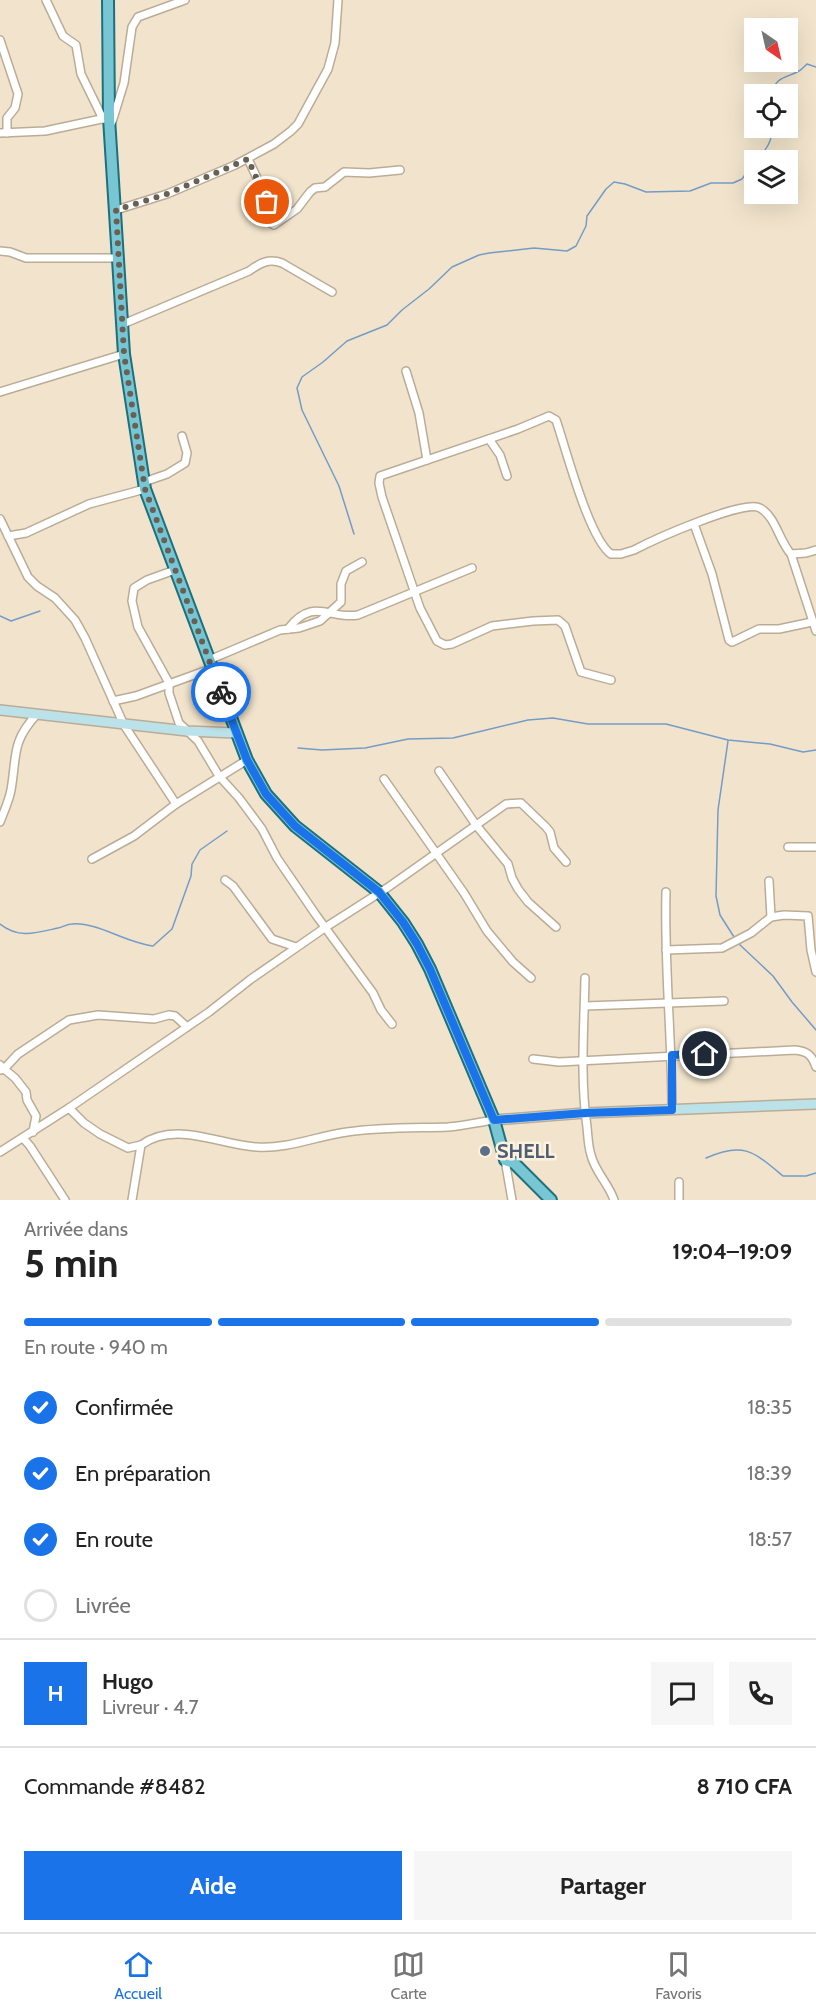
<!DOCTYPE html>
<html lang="fr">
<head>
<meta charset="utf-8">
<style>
  :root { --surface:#fff; --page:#f6f6f6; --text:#222; --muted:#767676; --line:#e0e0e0; --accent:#1a73e8 }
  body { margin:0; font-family:Cabin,sans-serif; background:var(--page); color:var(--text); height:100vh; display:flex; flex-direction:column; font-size:22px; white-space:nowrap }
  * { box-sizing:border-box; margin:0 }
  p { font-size:20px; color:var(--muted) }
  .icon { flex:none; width:33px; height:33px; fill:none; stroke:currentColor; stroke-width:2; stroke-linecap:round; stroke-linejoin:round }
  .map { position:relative; height:1200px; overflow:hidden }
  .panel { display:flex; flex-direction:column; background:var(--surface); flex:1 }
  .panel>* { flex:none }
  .needle { width:39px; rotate:146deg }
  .fabs { position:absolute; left:744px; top:18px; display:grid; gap:12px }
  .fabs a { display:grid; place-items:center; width:54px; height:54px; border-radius:0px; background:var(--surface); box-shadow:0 6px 24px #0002; font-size:30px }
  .pin { position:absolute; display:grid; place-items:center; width:51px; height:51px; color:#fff; margin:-26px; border:3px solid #fff; border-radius:50%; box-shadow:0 2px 6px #0007 }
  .courier { position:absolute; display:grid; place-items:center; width:60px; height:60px; margin:-30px; border:4px solid #1a73e8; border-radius:50%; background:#fff; color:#222; box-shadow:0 2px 8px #0007 }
  .head em { font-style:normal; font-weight:700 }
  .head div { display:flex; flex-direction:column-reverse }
  .head { display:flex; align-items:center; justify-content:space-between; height:102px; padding:0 24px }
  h1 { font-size:39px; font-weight:700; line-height:45px }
  .bar { display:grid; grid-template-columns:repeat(4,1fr); gap:9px 6px; align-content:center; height:72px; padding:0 24px }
  .bar i { height:8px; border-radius:4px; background:var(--line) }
  .bar .active { background:var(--accent) }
  .bar p { grid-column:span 4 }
  .line { display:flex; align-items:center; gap:15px; padding:0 24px; border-top:2px solid var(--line) }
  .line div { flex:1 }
  .round { display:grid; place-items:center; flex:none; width:63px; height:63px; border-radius:0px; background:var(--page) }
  ol { padding:0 24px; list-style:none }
  li { display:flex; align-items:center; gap:18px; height:66px }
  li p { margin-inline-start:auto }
  li .icon { padding:6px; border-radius:50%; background:var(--accent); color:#fff; stroke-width:4 }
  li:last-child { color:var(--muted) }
  li i { width:33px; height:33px; border:3px solid var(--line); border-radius:50% }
  .action { display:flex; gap:12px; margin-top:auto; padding:12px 24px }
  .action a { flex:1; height:69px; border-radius:0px; background:var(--accent); color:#fff; font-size:24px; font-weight:700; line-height:69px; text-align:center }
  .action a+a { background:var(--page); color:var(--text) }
  .menu { display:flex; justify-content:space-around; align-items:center; height:84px; border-top:2px solid var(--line); background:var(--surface); font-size:16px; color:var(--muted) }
  .menu a { display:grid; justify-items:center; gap:3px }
  .menu .active { color:var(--accent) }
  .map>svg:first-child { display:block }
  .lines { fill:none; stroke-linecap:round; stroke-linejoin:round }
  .stream { stroke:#749cc6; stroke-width:1.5 }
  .street-casing { stroke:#baac96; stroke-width:10 }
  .secondary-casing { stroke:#baac96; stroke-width:12 }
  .primary-casing { stroke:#1e707d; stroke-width:14 }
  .street { stroke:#fff; stroke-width:7 }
  .secondary { stroke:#bce2e9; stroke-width:9 }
  .primary { stroke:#78c5d4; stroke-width:10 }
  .done { stroke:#686052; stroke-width:6; stroke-dasharray:0 10.8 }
  .route { stroke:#1a73e8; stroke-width:8 }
  .service-dot { fill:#5c6f8a; stroke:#fdf2de; stroke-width:2 }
  .labels { text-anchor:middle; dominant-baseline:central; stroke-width:5; stroke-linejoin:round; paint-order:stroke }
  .service-label { font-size:20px; font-weight:bold; fill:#4e5e75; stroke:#fdf2de; text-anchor:start }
</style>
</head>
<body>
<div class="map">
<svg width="816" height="1200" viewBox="0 0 816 1200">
  <rect width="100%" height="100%" fill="#f2e4cc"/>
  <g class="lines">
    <g class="stream">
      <path d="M772,94c3,-18 15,-16 27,-23 3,-2 5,-4 8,-7l9,3"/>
      <path d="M756,160c11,-11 15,-17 17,-32"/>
      <path d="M354,534l-15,-48 -37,-76 -5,-22 5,-11 21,-15 24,-21 40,-16 15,-15 27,-21 23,-22 27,-12 10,-2 45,-5 33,3 9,-5 10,-20 1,-10 19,-27 8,-7 11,2 21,8 44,-1 21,-8h22l9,-4 12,-17"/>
      <path d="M0,616l11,5 29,-10"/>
      <path d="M728,741l-10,69 -2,86 4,19 14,22"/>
      <path d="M298,748l24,2 43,-2 43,-9 45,-1 75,-18 25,-2 35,6h78l62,16 42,4 33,8 13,-2"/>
      <path d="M0,924c19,15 36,9 58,4 5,-1 9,-4 14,-4 26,-2 54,19 81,22l19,-17 19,-53 1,-12 8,-14 27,-19"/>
      <path d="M739,944l34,32 19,26 24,28"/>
      <path d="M706,1158c38,-17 48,-6 77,18h23l10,-3"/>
    </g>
    <g class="street-casing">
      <g id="street">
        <path d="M46,0l17,36 13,9 5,29 22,45"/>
        <path d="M0,40l18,54 -3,14 -8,10v15"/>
        <path d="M112,122l12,-39 8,-56 6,-10 47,-17"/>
        <path d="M0,133l45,-2 61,-13"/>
        <path d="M248,159l18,38 2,24 6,4 23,-16 13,-17 5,-4 10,-1 19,-15 25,1 31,-3"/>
        <path d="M116,210l51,-16 68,-29 39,-21 17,-13 7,-7 30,-55 7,-26 3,-43"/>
        <path d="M0,251l10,1 16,6h93"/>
        <path d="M123,324l126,-53c11,-8 20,-13 33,-8l50,29"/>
        <path d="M406,371l13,42 8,47"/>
        <path d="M0,392l124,-38"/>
        <path d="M489,439l11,16 7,21"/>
        <path d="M144,482l23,-8 18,-11 2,-10 -5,-17"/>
        <path d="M0,519l28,58 9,9 18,12 20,22 10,18 39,87 52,79"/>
        <path d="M694,524l18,50 17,66 3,2 27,-13h20l33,-7"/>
        <path d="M8,536l18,-3 63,-29 56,-15"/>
        <path d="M791,554l25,77"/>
        <path d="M175,570l-28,10 -13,8 -2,13 6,26 31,56v10l10,30 19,18 21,35 20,22 23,31 15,29 39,57 57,78 8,17 11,14"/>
        <path d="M288,629c25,-33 42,-9 70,-14l114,-47"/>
        <path d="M209,660l71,-30 19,-2 21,-7 21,-19v-18l5,-13 16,-9"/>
        <path d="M611,680l-30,-8 -16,-46 -7,-6 -25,1 -41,5 -40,18 -7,1 -8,-4 -17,-33 -38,-111 -3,-14 1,-7 138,-47 31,-13 7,4c10,29 33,119 55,134h10l13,-4c19,-10 110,-51 126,-42 16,9 19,33 31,46l15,-1 10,-3"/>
        <path d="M113,701l23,-5 77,-28"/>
        <path d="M439,771l37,54 32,39 4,14 6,11 10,13 28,25"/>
        <path d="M384,779l80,114 23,38 26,31 18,16"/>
        <path d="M0,822c4,-11 9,-21 11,-32 6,-34 0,-48 26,-76"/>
        <path d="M788,847h28"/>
        <path d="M92,859l42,-23 42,-32 71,-44"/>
        <path d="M225,880l8,6 39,53 24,8"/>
        <path d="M666,892c-2,73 6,145 6,218"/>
        <path d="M771,917l13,-2 24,1 3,34 5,22"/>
        <path d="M666,950l56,-2 29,-15 20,-16 -2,-36"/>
        <path d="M585,978c-1,50 -5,100 2,149 1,9 1,19 4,28 4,17 18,29 23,45"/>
        <path d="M585,1006l139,-5"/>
        <path d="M533,1059l26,3 236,-12c12,1 17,5 21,17"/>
        <path d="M0,1065l4,4 14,-15 51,-34 29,-5 56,4 15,-4 6,1 12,11"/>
        <path d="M1,1070l3,-1 11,9 11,14 1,8 9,16 -3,16"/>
        <path d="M23,1138l7,8 35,54"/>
        <path d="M141,1145l-13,3 -28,-14 -16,-11 -15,-15 140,-96 42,-33 75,-52 61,-39 119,-84 15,-1 25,24 4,5 4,16 12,14"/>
        <path d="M0,1152l69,-44"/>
        <path d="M505,1160l7,40"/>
        <path d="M132,1200l9,-55c34,-25 78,0 116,2 31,2 60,-11 90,-15 34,-5 68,-4 101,-5 16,-1 31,-5 46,-7"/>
        <path d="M679,1200v-18"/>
      </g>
    </g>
    <g class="secondary-casing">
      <g id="secondary">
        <path d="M0,710l187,21 49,2"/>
        <path d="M494,1120l91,-7 231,-9"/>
      </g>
    </g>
    <g class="primary-casing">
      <path id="primary" d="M108,0l1,118 15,236 21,135 102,271 19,34 29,32 84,66 24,30 14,22 13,25 64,151 11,40 9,3 37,37"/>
    </g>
    <use href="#street" class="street"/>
    <use href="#secondary" class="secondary"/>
    <use href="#primary" class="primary"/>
  </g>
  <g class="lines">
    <path class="done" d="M221,692l-76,-203 -21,-135 -8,-144 51,-16 81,-35 19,43"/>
    <path class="route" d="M221,692l26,68 19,34 29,32 84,66 24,30 14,22 13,25 64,151 91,-7 87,-3v-55l33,-1"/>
  </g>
  <circle class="service-dot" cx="485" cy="1151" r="6"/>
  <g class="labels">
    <g class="service-label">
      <text x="497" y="1151">SHELL</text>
    </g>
  </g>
</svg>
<div class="fabs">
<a><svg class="needle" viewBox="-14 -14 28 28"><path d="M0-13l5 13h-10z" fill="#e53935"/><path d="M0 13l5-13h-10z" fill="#767676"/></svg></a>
<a><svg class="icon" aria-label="locate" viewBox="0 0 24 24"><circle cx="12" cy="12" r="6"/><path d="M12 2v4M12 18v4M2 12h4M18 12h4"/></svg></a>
<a><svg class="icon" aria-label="layers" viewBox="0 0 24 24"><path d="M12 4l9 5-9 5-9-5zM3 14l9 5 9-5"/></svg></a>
</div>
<div class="pin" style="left:267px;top:202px;background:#ea580c"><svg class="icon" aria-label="bag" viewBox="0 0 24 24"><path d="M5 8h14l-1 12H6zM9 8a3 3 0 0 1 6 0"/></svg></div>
<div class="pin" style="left:705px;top:1054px;background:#1f2937"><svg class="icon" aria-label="home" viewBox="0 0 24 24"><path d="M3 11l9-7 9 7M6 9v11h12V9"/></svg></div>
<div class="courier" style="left:221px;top:692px"><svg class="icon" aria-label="bike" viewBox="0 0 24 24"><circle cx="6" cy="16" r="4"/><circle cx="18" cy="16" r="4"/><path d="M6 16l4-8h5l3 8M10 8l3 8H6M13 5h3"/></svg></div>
</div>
<section class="panel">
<div class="head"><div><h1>5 min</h1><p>Arrivée dans</p></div><em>19:04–19:09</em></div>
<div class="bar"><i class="active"></i><i class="active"></i><i class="active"></i><i></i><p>En route · 940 m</p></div>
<ol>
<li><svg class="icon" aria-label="check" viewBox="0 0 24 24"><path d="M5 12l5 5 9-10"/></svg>Confirmée<p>18:35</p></li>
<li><svg class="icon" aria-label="check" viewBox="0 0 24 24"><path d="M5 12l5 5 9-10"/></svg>En préparation<p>18:39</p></li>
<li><svg class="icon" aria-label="check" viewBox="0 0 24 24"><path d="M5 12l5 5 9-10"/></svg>En route<p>18:57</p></li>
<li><i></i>Livrée</li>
</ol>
<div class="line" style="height:108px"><b class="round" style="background:var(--accent);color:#fff">H</b><div><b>Hugo</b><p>Livreur · 4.7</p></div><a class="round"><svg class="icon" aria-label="chat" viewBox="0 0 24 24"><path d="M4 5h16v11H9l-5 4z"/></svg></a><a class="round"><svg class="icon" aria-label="phone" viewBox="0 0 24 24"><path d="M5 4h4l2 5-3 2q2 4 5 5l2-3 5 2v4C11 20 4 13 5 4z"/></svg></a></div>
<div class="line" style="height:78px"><div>Commande #8482</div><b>8 710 CFA</b></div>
<div class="action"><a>Aide</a><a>Partager</a></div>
</section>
<nav class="menu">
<a class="active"><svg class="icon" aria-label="home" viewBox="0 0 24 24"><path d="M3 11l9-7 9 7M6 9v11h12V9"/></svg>Accueil</a>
<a><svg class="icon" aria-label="map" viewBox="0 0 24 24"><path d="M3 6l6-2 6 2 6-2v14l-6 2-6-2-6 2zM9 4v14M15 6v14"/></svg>Carte</a>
<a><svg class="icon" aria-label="saved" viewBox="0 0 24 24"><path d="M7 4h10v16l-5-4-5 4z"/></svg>Favoris</a>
</nav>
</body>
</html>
